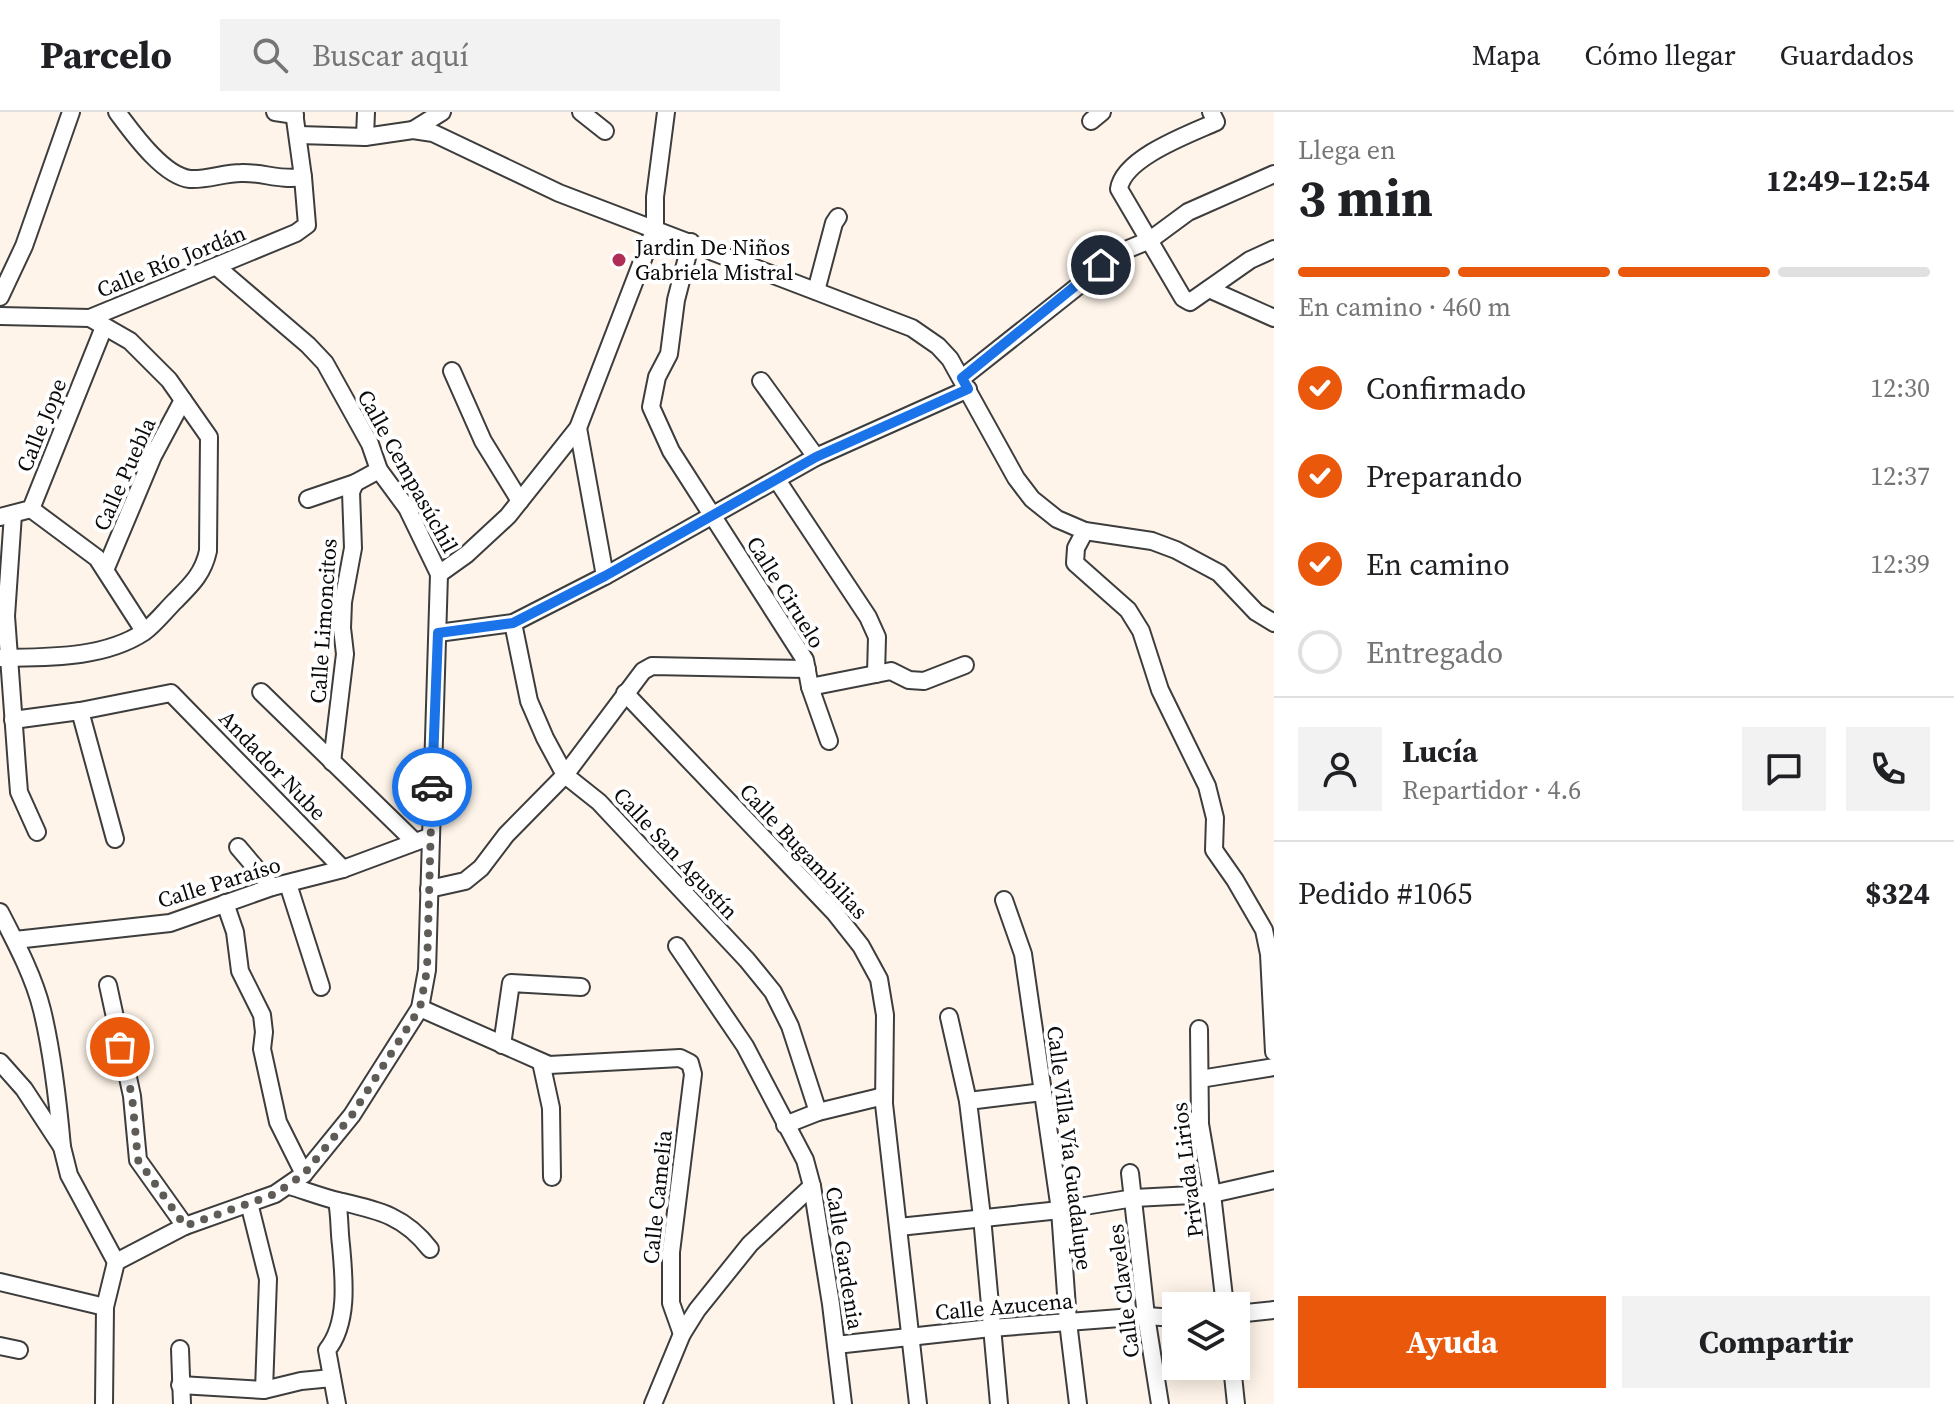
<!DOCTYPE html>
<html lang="es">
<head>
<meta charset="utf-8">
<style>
  :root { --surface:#fff; --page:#f2f2f2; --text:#202124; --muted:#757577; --line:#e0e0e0; --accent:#ea580c }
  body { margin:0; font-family:"Source Serif 4",serif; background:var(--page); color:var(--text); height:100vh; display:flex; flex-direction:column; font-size:30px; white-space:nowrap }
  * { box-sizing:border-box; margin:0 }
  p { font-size:26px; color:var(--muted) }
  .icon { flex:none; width:44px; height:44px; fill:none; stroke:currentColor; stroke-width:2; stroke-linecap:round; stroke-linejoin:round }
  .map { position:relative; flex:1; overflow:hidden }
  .drawer { display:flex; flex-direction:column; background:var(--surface); width:680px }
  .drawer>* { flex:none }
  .fabs { position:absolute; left:1162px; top:1180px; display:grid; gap:16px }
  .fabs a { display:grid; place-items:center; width:88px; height:88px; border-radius:0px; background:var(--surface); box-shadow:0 4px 20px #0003; font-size:40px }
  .pin { position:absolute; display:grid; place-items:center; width:68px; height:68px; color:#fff; margin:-34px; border:4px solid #fff; border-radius:50%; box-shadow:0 2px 8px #0007 }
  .courier { position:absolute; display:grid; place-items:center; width:80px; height:80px; margin:-40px; border:6px solid #1a73e8; border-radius:50%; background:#fff; color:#222; box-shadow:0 2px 10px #0007 }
  .headline em { font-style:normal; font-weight:700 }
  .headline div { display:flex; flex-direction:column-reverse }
  .headline { display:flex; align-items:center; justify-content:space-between; height:136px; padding:0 24px }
  h1 { font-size:52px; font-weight:700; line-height:60px }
  .bar { display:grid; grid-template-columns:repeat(4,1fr); gap:12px 8px; align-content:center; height:96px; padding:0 24px }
  .bar i { height:10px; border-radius:6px; background:var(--line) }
  .bar .active { background:var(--accent) }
  .bar p { grid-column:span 4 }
  .line { display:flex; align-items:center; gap:20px; padding:0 24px; border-top:2px solid var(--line) }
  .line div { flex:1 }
  .round { display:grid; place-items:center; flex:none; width:84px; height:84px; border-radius:0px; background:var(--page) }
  ol { padding:0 24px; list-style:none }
  li { display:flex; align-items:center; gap:24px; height:88px }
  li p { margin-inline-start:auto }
  li .icon { padding:8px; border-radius:50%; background:var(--accent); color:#fff; stroke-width:4 }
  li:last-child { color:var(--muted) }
  li i { width:44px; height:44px; border:4px solid var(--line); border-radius:50% }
  .button { display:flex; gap:16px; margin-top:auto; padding:16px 24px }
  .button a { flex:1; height:92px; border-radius:0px; background:var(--accent); color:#fff; font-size:32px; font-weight:700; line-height:92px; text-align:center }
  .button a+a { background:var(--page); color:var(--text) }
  header { display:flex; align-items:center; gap:48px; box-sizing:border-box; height:112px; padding:0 40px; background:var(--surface); border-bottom:2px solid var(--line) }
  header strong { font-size:38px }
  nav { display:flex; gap:44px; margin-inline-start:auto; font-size:28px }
  .search { width:560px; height:72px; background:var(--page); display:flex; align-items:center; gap:20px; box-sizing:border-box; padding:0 28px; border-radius:0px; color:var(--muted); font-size:30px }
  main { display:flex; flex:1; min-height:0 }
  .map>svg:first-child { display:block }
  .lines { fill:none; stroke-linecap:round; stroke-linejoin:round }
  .minor-casing { stroke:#3d3d3d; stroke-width:20 }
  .minor { stroke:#fff; stroke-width:16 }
  .done { stroke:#5f5c58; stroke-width:8; stroke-dasharray:0 14.4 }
  .route { stroke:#1a73e8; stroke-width:10 }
  .poi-dot { fill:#b02d56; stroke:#fff; stroke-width:3 }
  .labels { text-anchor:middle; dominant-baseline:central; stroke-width:8; stroke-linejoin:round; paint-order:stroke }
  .poi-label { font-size:22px; fill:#0a0a0a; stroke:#fff; text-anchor:start }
  .street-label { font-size:22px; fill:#0a0a0a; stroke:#fff }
</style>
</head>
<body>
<header>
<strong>Parcelo</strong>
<div class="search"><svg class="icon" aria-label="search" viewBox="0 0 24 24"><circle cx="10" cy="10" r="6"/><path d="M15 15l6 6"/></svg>Buscar aquí</div>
<nav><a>Mapa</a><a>Cómo llegar</a><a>Guardados</a></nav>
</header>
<main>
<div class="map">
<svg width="1274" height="1292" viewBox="0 0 1274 1292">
  <rect width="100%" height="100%" fill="#fef4e9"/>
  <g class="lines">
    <g class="minor-casing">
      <g id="minor">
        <path d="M117,0c15,20 46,64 73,67 17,1 34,-6 51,-6 22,-1 39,8 62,4"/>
        <path d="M275,0l20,3"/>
        <path d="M581,0l24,19"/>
        <path d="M1211,0l5,10c-27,12 -93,36 -97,67l64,109 7,4 60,-42 24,-11"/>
        <path d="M1091,9l11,-9"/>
        <path d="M413,18l29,-18"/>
        <path d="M299,23l66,2 48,-7 20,3 126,60 353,135 26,18 12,13 66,119 16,21 25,20 28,12 67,10 24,9 43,23 37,39 18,11"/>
        <path d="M365,25l1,-25"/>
        <path d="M691,130l-15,58 -7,54 -12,23 -6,30 20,44 134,209 5,27 19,54"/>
        <path d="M1209,177l65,29"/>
        <path d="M816,179l18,-68 4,-6"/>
        <path d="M0,185l24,-51 47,-134"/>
        <path d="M0,204l90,2 206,-85 11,-8 -4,-48 -9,-65"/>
        <path d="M452,259l31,70 37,60"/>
        <path d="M962,266l159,-126 29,-12 38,-28 86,-38"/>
        <path d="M761,269l55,76"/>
        <path d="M578,316l27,148"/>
        <path d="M777,368l91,137 9,20 -1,37"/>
        <path d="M308,387l47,-16 24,-13"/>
        <path d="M31,397l66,49 47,73"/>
        <path d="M13,402l-7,102 11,151 2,25 18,40"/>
        <path d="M0,405l31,-8 73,-182"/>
        <path d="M1085,419l-9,17 -1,15 53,47 13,21 19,59 47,96 8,32 -1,32 21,30 29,50 5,24 5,98"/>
        <path d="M106,456l47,-112 30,-56"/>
        <path d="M439,462l28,-20 41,-38 70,-88 77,-200v-31l11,-85"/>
        <path d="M513,511l16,78 16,37 20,37 34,27 148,158 26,32 17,34 28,86"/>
        <path d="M438,521l75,-10 92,-47 211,-119 152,-68"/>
        <path d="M0,546c47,-1 103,1 144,-26 11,-8 21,-21 31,-31 16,-16 28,-27 33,-50l1,-114 -40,-57 -39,-39 -40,-23"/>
        <path d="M810,575l81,-16 18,9 15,1 41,-16"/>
        <path d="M261,580l154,150"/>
        <path d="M625,581l210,220 26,33 18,33 6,36 -1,89 34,300"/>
        <path d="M80,599l35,128"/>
        <path d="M13,608l67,-9 91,-18 172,176"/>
        <path d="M332,650l13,-108 -3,-26 1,-26 10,-54 -2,-56 4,-9"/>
        <path d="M238,735l34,40"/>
        <path d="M288,772l33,103"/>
        <path d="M429,777l36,-8 16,-13 25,-33 59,-60 78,-104 9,-5 155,3"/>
        <path d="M1004,788l19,54 37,256 8,112 10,82"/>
        <path d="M225,791l10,29 5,39 22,44 2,17 -2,17 16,73 26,52"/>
        <path d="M0,800c16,31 34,65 42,98 11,45 16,92 20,137"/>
        <path d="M15,828l155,-17 102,-36 71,-18 86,-32"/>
        <path d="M677,834l68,100 60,114 7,26 19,118 12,100"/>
        <path d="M108,873l24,111 6,64 47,66"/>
        <path d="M420,896l129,57 131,-7 10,5 3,11 -22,178v51l11,31"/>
        <path d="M949,905l19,84 14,116 17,187"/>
        <path d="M1199,917l1,95 12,70 13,112"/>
        <path d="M502,933l9,-62 70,4"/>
        <path d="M0,950l24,27 38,58 7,28 47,87"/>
        <path d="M541,950l10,46 1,69"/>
        <path d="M1200,967l74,-12"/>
        <path d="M968,989l75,-9"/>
        <path d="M785,1013l33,-13 66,-16"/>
        <path d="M1130,1061l16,143 14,88"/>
        <path d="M290,1074c16,5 32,11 48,15 39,9 66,14 92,48"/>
        <path d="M337,1089c3,15 2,29 4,44 3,33 8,78 -14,105l10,54"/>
        <path d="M249,1091l19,76 -4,111"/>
        <path d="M899,1115l161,-17 74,-12 78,-4 62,-14"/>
        <path d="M0,1170l105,25"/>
        <path d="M1236,1202l38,-4"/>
        <path d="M836,1233l155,-17 155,-12 30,2"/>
        <path d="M0,1234l19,4"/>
        <path d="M180,1237l2,55"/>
        <path d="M1232,1254l4,38"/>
        <path d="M180,1273l84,5 37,-9 31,-3"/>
        <path d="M104,1292l1,-97 11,-45 69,-36 90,-32 29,-20 48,-59 68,-107 7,-38 12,-396 -32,-66 -28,-38 -9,-26 -45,-81 -17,-18 -91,-78"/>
        <path d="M653,1292l29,-70 15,-24 53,-66 62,-58"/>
      </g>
    </g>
    <use href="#minor" class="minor"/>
  </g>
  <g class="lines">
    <path class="done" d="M120,935l12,49 6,64 47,66 90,-32 29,-20 48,-59 68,-107 7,-38 5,-183"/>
    <path class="route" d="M432,675l6,-154 75,-10 92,-47 211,-119 152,-68 -6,-11 139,-113"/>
  </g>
  <circle class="poi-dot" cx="619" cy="148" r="8"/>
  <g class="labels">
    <g class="poi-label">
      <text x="635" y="135">Jardin De Niños<tspan x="635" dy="25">Gabriela Mistral</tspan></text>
    </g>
    <g class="street-label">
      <text transform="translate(171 149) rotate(-22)">Calle Río Jordán</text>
      <text transform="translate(41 313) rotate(-68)">Calle Jope</text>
      <text transform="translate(408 359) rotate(61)">Calle Cempasúchil</text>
      <text transform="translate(124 362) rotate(-66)">Calle Puebla</text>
      <text transform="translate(786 480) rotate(58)">Calle Ciruelo</text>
      <text transform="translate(323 509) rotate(-86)">Calle Limoncitos</text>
      <text transform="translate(273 653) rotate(46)">Andador Nube</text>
      <text transform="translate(804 739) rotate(47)">Calle Bugambilias</text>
      <text transform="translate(676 741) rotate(47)">Calle San Agustín</text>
      <text transform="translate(219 770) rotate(-17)">Calle Paraíso</text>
      <text transform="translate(1070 1036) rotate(83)">Calle Villa Vía Guadalupe</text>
      <text transform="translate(1187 1058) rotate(-97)">Privada Lirios</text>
      <text transform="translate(657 1085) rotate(-84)">Calle Camelia</text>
      <text transform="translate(845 1146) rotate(81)">Calle Gardenia</text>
      <text transform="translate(1123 1179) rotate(-97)">Calle Claveles</text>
      <text transform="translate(1004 1194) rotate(-5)">Calle Azucena</text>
    </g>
  </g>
</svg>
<div class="fabs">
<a><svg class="icon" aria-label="layers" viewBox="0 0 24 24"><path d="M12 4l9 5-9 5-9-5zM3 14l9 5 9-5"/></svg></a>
</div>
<div class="pin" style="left:120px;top:935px;background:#ea580c"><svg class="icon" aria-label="bag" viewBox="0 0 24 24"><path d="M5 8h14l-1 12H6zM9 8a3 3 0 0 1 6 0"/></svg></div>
<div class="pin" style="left:1101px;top:153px;background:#1f2937"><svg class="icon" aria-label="home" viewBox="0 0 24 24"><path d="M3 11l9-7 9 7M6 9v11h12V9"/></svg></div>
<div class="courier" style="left:432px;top:675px"><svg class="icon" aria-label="car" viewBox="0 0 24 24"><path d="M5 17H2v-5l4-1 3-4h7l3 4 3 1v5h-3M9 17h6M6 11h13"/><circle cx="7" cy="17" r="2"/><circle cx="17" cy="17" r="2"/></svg></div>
</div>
<section class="drawer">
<div class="headline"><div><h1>3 min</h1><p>Llega en</p></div><em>12:49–12:54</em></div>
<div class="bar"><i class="active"></i><i class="active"></i><i class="active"></i><i></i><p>En camino · 460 m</p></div>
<ol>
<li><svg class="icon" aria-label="check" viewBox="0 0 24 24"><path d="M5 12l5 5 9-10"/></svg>Confirmado<p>12:30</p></li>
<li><svg class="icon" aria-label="check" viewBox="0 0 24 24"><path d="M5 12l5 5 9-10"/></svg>Preparando<p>12:37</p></li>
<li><svg class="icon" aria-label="check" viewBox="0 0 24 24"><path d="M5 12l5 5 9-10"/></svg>En camino<p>12:39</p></li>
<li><i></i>Entregado</li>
</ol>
<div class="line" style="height:144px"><a class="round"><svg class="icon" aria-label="person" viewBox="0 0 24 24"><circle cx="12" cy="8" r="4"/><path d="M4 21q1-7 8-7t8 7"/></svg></a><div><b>Lucía</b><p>Repartidor · 4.6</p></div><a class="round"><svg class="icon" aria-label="chat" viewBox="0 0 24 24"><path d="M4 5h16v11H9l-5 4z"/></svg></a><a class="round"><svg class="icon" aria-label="phone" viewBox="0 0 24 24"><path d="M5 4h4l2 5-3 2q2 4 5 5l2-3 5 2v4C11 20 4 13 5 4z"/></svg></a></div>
<div class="line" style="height:104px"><div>Pedido #1065</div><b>$324</b></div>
<div class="button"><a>Ayuda</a><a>Compartir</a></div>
</section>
</main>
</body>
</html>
